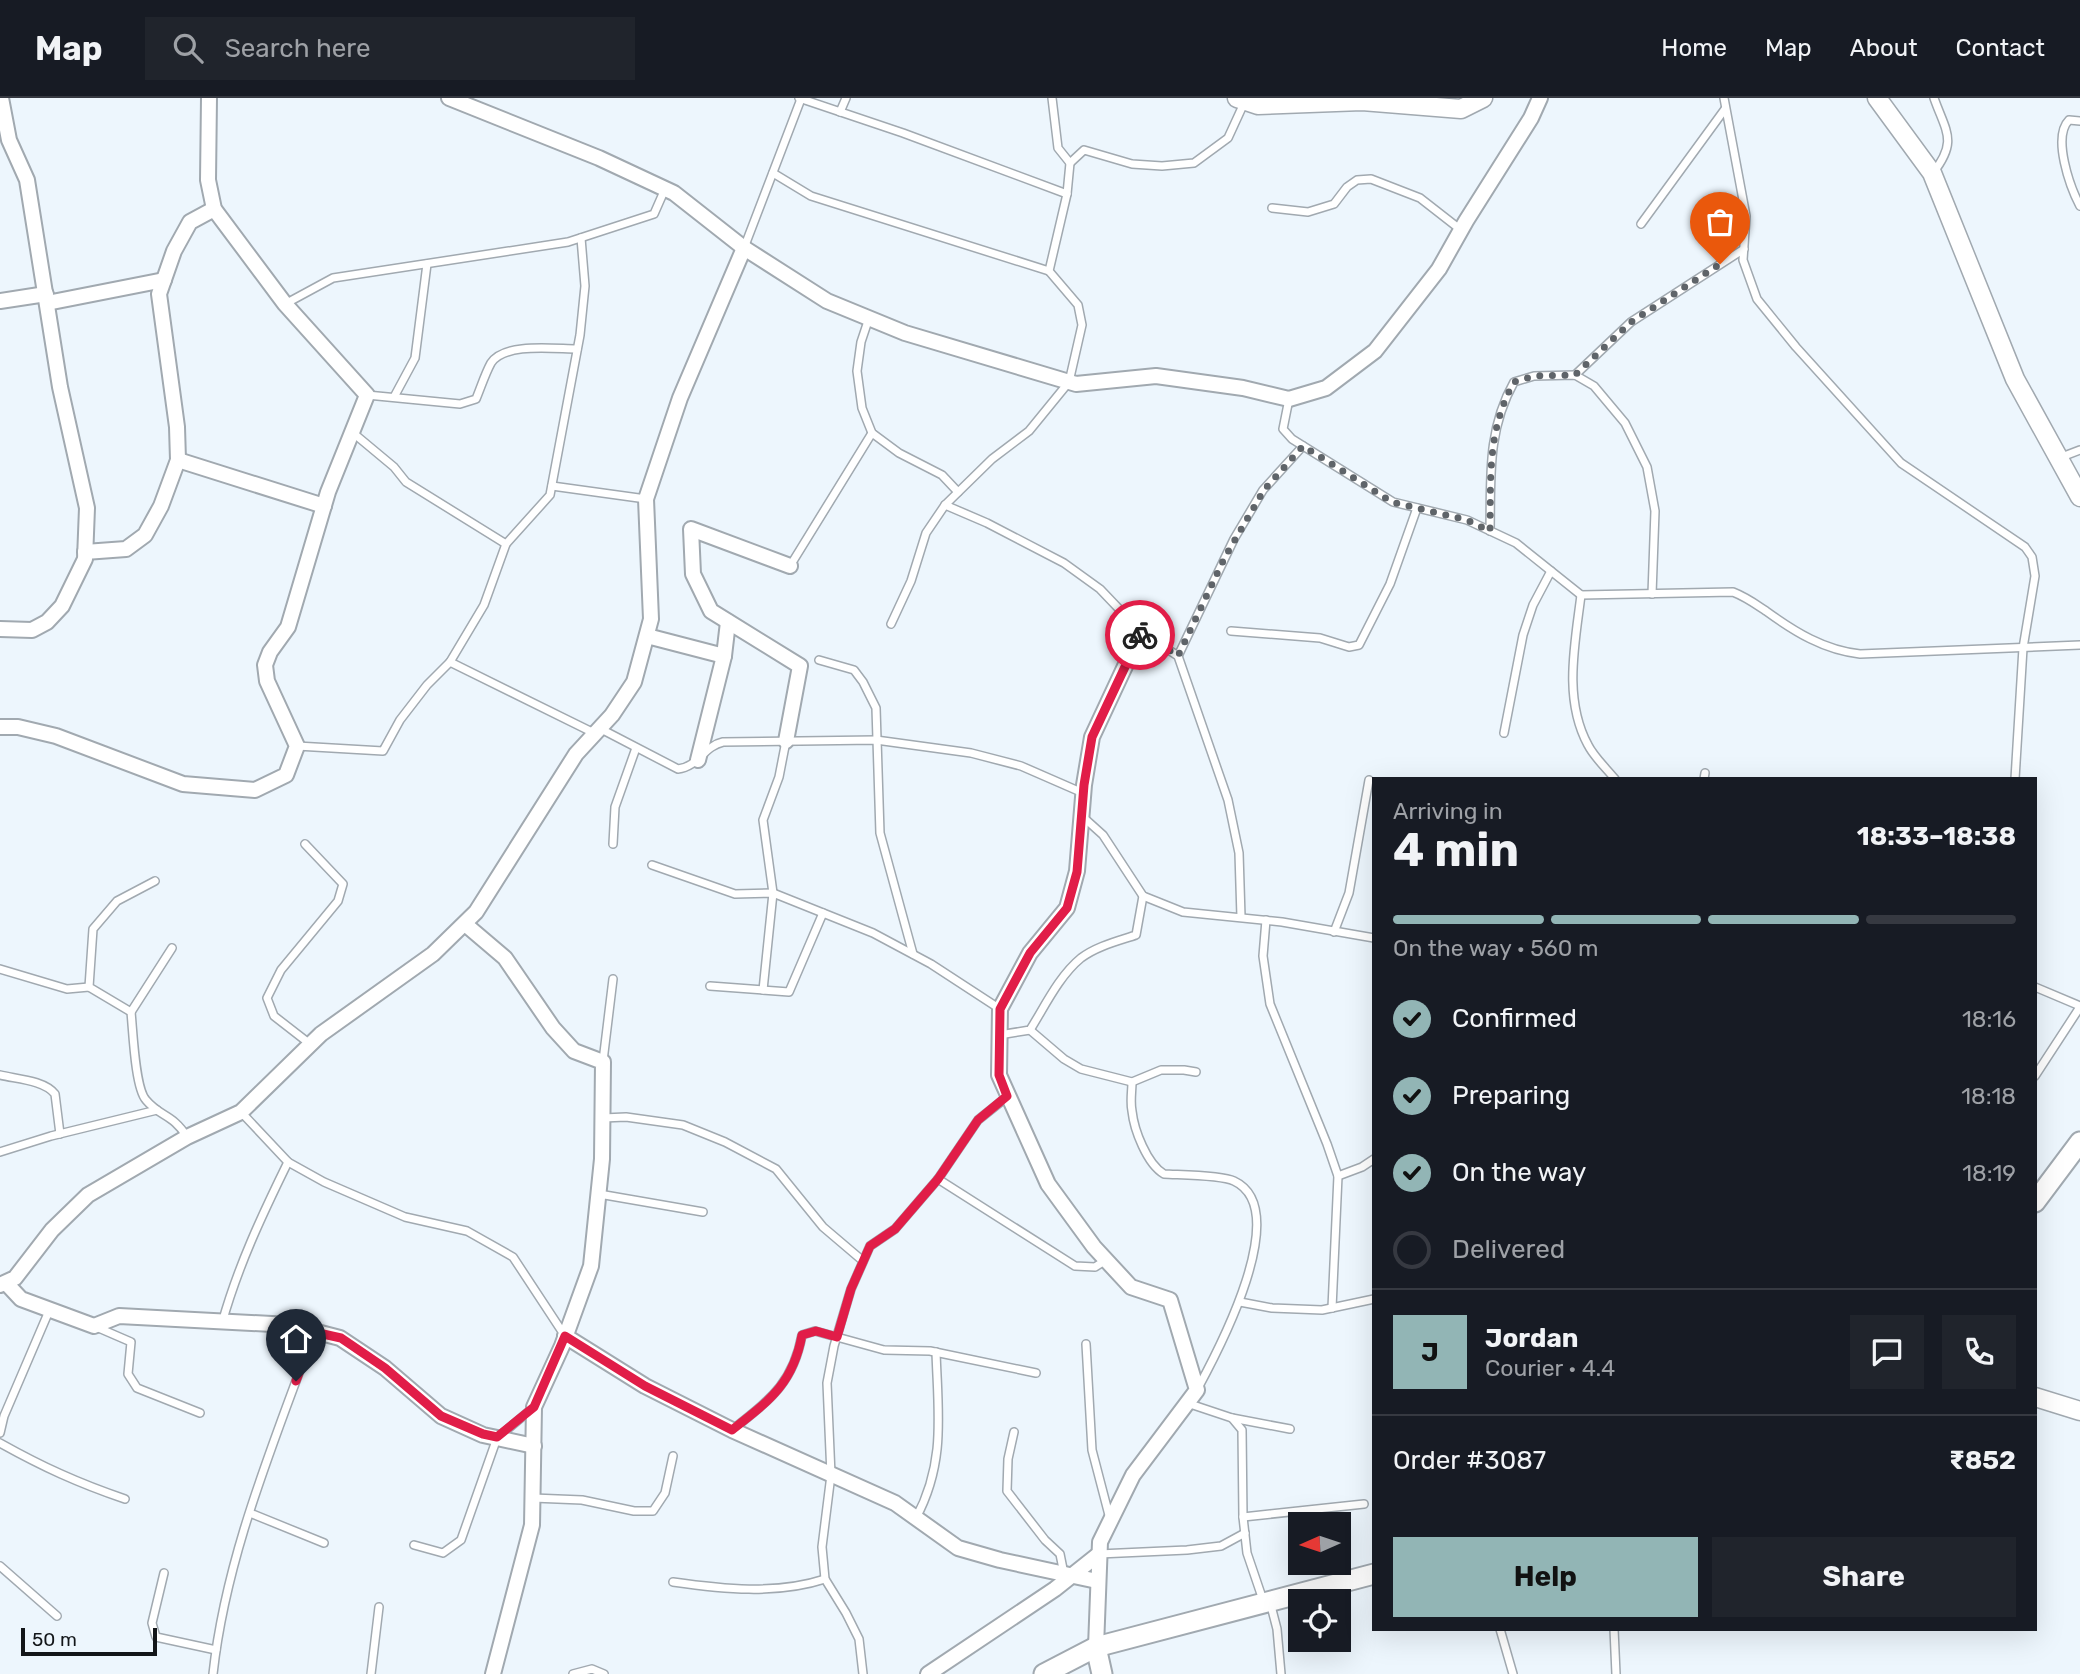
<!DOCTYPE html>
<html lang="en">
<head>
<meta charset="utf-8">
<style>
  :root { --surface:#171b24; --page:#20242c; --text:#f1f3f6; --muted:#9ea1a6; --line:#363941; --accent:#92b5b5 }
  body { margin:0; font-family:Rubik,sans-serif; background:var(--page); color:var(--text); height:100vh; display:flex; flex-direction:column; font-size:26px; white-space:nowrap }
  * { box-sizing:border-box; margin:0 }
  p { font-size:23px; color:var(--muted) }
  .icon { flex:none; width:38px; height:38px; fill:none; stroke:currentColor; stroke-width:2; stroke-linecap:round; stroke-linejoin:round }
  .map { position:relative; flex:1; overflow:hidden }
  .sheet { position:absolute; left:1372px; top:679px; width:665px; height:854px; display:flex; flex-direction:column; background:var(--surface); border-radius:0px; box-shadow:0 7px 28px #0002 }
  .sheet>* { flex:none }
  .needle { width:46px; rotate:267deg }
  .fabs { position:absolute; left:1288px; top:1414px; display:grid; gap:14px }
  .fabs a { display:grid; place-items:center; width:63px; height:63px; border-radius:0px; background:var(--surface); box-shadow:0 7px 28px #0002; font-size:35px }
  .scale { position:absolute; left:21px; bottom:18px; width:136px; box-sizing:border-box; padding-left:7px; border:4px solid #131619; border-top:0; font-size:19px; line-height:24px; white-space:nowrap; color:#131619; -webkit-text-stroke:5px #edf6fd; paint-order:stroke }
  .pin { position:absolute; display:grid; place-items:center; width:60px; height:60px; color:#fff; margin:-72px -30px; border-radius:50% 50% 50% 0; rotate:-45deg; box-shadow:0 0 7px #0007 }
  .pin .icon { rotate:45deg }
  .courier { position:absolute; display:grid; place-items:center; width:70px; height:70px; margin:-35px; border:5px solid #e11d48; border-radius:50%; background:#fff; color:#222; box-shadow:0 2px 9px #0007 }
  .summary em { font-style:normal; font-weight:700 }
  .summary div { display:flex; flex-direction:column-reverse }
  .summary { display:flex; align-items:center; justify-content:space-between; height:119px; padding:0 21px }
  h1 { font-size:46px; font-weight:700; line-height:52px }
  .bar { display:grid; grid-template-columns:repeat(4,1fr); gap:10px 7px; align-content:center; height:84px; padding:0 21px }
  .bar i { height:9px; border-radius:5px; background:var(--line) }
  .bar .current { background:var(--accent) }
  .bar p { grid-column:span 4 }
  .line { display:flex; align-items:center; gap:18px; padding:0 21px; border-top:2px solid var(--line) }
  .line div { flex:1 }
  .round { display:grid; place-items:center; flex:none; width:74px; height:74px; border-radius:0px; background:var(--page) }
  ol { padding:0 21px; list-style:none }
  li { display:flex; align-items:center; gap:21px; height:77px }
  li p { margin-inline-start:auto }
  li .icon { padding:7px; border-radius:50%; background:var(--accent); color:#111; stroke-width:4 }
  li:last-child { color:var(--muted) }
  li i { width:38px; height:38px; border:4px solid var(--line); border-radius:50% }
  .cta { display:flex; gap:14px; margin-top:auto; padding:14px 21px }
  .cta a { flex:1; height:80px; border-radius:0px; background:var(--accent); color:#111; font-size:28px; font-weight:700; line-height:80px; text-align:center }
  .cta a+a { background:var(--page); color:var(--text) }
  header { display:flex; align-items:center; gap:42px; box-sizing:border-box; height:98px; padding:0 35px; background:var(--surface); border-bottom:2px solid var(--line) }
  header strong { font-size:33px }
  nav { display:flex; gap:38px; margin-inline-start:auto; font-size:24px }
  .search { width:490px; height:63px; background:var(--page); display:flex; align-items:center; gap:18px; box-sizing:border-box; padding:0 24px; border-radius:0px; color:var(--muted); font-size:26px }
  .map>svg:first-child { display:block }
  .lines { fill:none; stroke-linecap:round; stroke-linejoin:round }
  .service-casing { stroke:#a1a9b0; stroke-width:10 }
  .minor-casing { stroke:#a1a9b0; stroke-width:18 }
  .tertiary-casing { stroke:#a1a9b0; stroke-width:21 }
  .secondary-casing { stroke:#a1a9b0; stroke-width:23 }
  .service { stroke:#fff; stroke-width:7 }
  .minor { stroke:#fff; stroke-width:14 }
  .tertiary { stroke:#fff; stroke-width:18 }
  .secondary { stroke:#fff; stroke-width:19 }
  .done { stroke:#5f6469; stroke-width:7; stroke-dasharray:0 12.6 }
  .route { stroke:#e11d48; stroke-width:9 }
</style>
</head>
<body>
<header>
<strong>Map</strong>
<div class="search"><svg class="icon" aria-label="search" viewBox="0 0 24 24"><circle cx="10" cy="10" r="6"/><path d="M15 15l6 6"/></svg>Search here</div>
<nav><a>Home</a><a>Map</a><a>About</a><a>Contact</a></nav>
</header>
<div class="map">
<svg width="2080" height="1576" viewBox="0 0 2080 1576">
  <rect width="100%" height="100%" fill="#edf6fd"/>
  <g class="lines">
    <g class="service-casing">
      <g id="service">
        <path d="M799,0l104,35 164,61"/>
        <path d="M1724,0l22,118 -3,44 14,39 39,48 105,116 124,84 7,10 3,19 -12,72 -8,131"/>
        <path d="M840,14l6,-14"/>
        <path d="M2080,23l-11,-1c-17,17 1,67 11,86"/>
        <path d="M1070,65l14,-13 48,14 30,2 32,-3 34,-25 17,-37"/>
        <path d="M773,75l38,23 238,75"/>
        <path d="M1933,75c25,-32 13,-41 1,-75"/>
        <path d="M1272,110l36,4 26,-8 13,-17 10,-7 14,-1 49,19 41,32"/>
        <path d="M1641,126l84,-115"/>
        <path d="M744,150l57,-149"/>
        <path d="M285,206l48,-26 235,-36 86,-28 11,-25"/>
        <path d="M869,220l-8,24 -4,29 5,37 10,25 27,20 43,22 16,17"/>
        <path d="M1575,277l56,-53 113,-73"/>
        <path d="M367,297l93,9 16,-5c5,-12 9,-25 15,-36 14,-21 64,-14 86,-14"/>
        <path d="M394,299l21,-39 12,-94"/>
        <path d="M1289,301l-6,30 9,10 101,63 74,18 49,23 65,52 152,-3c13,5 21,11 33,19 29,21 58,39 94,43l220,-9"/>
        <path d="M352,334l42,35 12,15 100,62"/>
        <path d="M2059,360l21,-8"/>
        <path d="M552,388l94,13"/>
        <path d="M945,407l42,18 77,40 36,26 41,43 37,24 50,144 11,53 2,64"/>
        <path d="M1490,433c1,-53 -3,-101 24,-149l20,-6 41,-1 19,11 31,37 22,44 8,44 -3,83"/>
        <path d="M790,468l82,-133"/>
        <path d="M1581,497c-6,49 -18,104 7,150 6,12 18,23 27,34"/>
        <path d="M891,526l20,-43 15,-48 19,-28 47,-46 37,-28 40,-49 13,-57 -4,-20 -29,-34 18,-77 3,-31 -12,-15 -6,-50"/>
        <path d="M1231,533l89,7 29,9 10,-2 31,-61 27,-76"/>
        <path d="M1178,558l56,-117 29,-49 40,-44"/>
        <path d="M819,562l35,10 9,12 13,26 4,125 33,121"/>
        <path d="M450,564l144,71"/>
        <path d="M601,631l77,40c20,-2 26,-23 45,-27l153,-2 95,13 50,13 62,27"/>
        <path d="M1504,635l19,-98 10,-30 18,-34"/>
        <path d="M297,648l86,5 17,-31 27,-35 23,-23 34,-57 22,-61 44,-49 30,-160 5,-49 -4,-48"/>
        <path d="M1704,681l1,-6"/>
        <path d="M1083,719l20,18 40,61 40,16 99,10 92,16"/>
        <path d="M305,746l38,40 -5,17 -57,69 -14,28 7,18 36,28"/>
        <path d="M613,746l2,-37 21,-59"/>
        <path d="M652,767l83,29 38,-1 100,40 58,31 69,45"/>
        <path d="M155,783l-38,20 -24,28 -4,58 42,25c2,19 4,76 15,88 14,17 27,14 41,37"/>
        <path d="M1266,822l-3,36 7,48 57,140 11,32 -6,132"/>
        <path d="M1334,834l15,-39 20,-113"/>
        <path d="M0,871l67,20 22,-2"/>
        <path d="M710,888l79,6 34,-79"/>
        <path d="M2035,889l45,19"/>
        <path d="M763,892l10,-97 -10,-73 16,-43 7,-36"/>
        <path d="M131,914l41,-64"/>
        <path d="M1030,932l34,29 17,10 51,13 29,-12h23l12,2"/>
        <path d="M999,937l31,-5c15,-24 29,-54 51,-72 16,-12 37,-17 55,-23l7,-39"/>
        <path d="M603,963l10,-82"/>
        <path d="M0,977c16,4 44,5 55,19l5,40"/>
        <path d="M2035,978l45,-69"/>
        <path d="M1132,984c0,9 -2,20 0,29 2,19 15,53 32,63 16,1 57,1 70,7 60,28 -16,170 -36,207"/>
        <path d="M241,1014l47,50 36,20 81,35 62,14 46,26 52,79"/>
        <path d="M603,1020l23,-1 57,8 42,17 51,27 47,58 40,34"/>
        <path d="M0,1054l51,-16 106,-26"/>
        <path d="M1338,1078l24,-9 12,-8"/>
        <path d="M938,1081l137,87 20,1 11,-7"/>
        <path d="M599,1096l104,18"/>
        <path d="M1240,1204l32,6 50,2 52,-11"/>
        <path d="M222,1225c16,-57 40,-108 66,-161"/>
        <path d="M94,1228l37,16 -3,32 9,14 63,25"/>
        <path d="M1086,1246l6,106 18,69"/>
        <path d="M1187,1305l45,15 10,12 1,87 4,36 17,50"/>
        <path d="M1232,1320l58,11"/>
        <path d="M732,1332c37,-30 61,-46 70,-95l13,-4 69,19 46,1 106,22"/>
        <path d="M1014,1334l-6,27 -1,32 38,49 15,14 4,20"/>
        <path d="M0,1335l4,-17 45,-105"/>
        <path d="M0,1345c43,24 78,40 125,56"/>
        <path d="M533,1400l49,2 52,11h19l12,-18 8,-37"/>
        <path d="M250,1415l74,30"/>
        <path d="M1243,1419l121,-13"/>
        <path d="M916,1420c30,-56 22,-105 20,-166"/>
        <path d="M414,1447l29,8 18,-13 36,-102 37,-31"/>
        <path d="M1099,1456l88,-4 34,-4 24,-13"/>
        <path d="M0,1468l57,50"/>
        <path d="M164,1475l-12,50 4,14 60,13"/>
        <path d="M673,1484c49,7 103,13 152,-3"/>
        <path d="M1270,1504l7,27 4,45"/>
        <path d="M1500,1531l13,45"/>
        <path d="M1614,1531l2,45"/>
        <path d="M213,1576c13,-119 61,-231 101,-342"/>
        <path d="M371,1576l8,-67"/>
        <path d="M573,1576l19,-5 12,5"/>
        <path d="M863,1576l-4,-35 -13,-26 -21,-34 -3,-32 9,-72 -4,-92 7,-37 17,-57 19,-43 25,-17 43,-50 40,-59 30,-24"/>
      </g>
    </g>
    <g class="minor-casing">
      <g id="minor">
        <path d="M449,0l150,60 75,35 70,55 83,53 78,32 171,51 80,-8 87,12 46,11 37,-11 49,-37 64,-82 27,-48 65,-103 9,-20"/>
        <path d="M0,203l46,-7"/>
        <path d="M47,205l117,-23"/>
        <path d="M178,362l146,46"/>
        <path d="M85,454l41,-3 19,-14 16,-29 17,-46 -1,-33 -18,-133 15,-43 16,-29 24,-13"/>
        <path d="M0,531l32,1 15,-8 15,-16 23,-47 2,-51 -27,-121 -33,-207 -18,-40 -8,-42"/>
        <path d="M647,538l77,20 4,-34"/>
        <path d="M0,629h18l38,9 127,48 72,6 31,-15 11,-29 -30,-65 -2,-16 5,-13 18,-25 40,-135 39,-97 -82,-91 -71,-95 -6,-29 1,-82"/>
        <path d="M786,643l14,-75 -89,-55 -18,-37 -2,-45 99,37"/>
        <path d="M698,662l26,-104"/>
        <path d="M465,826l40,34 48,70 21,23 29,11 -1,97 -11,107 -29,80 -28,61 -2,118 -39,149"/>
        <path d="M6,1185l15,16 73,27 25,-10 171,9 50,13 45,30 56,48 42,19 51,11"/>
        <path d="M0,1187l15,-7 37,-48 36,-35 99,-58 54,-25 80,-78 112,-80 43,-42 100,-158 36,-39 22,-33 17,-63 -5,-120 34,-101 64,-150"/>
        <path d="M565,1238l80,50 87,44 163,73 63,45 42,12 97,21"/>
        <path d="M1096,1549l4,-105 33,-67 64,-85 -27,-90 -39,-13 -37,-40 -46,-63 -49,-109 1,-66 30,-56 37,-45 10,-37 7,-86 8,-48 49,-105"/>
        <path d="M928,1576l127,-85 44,-35"/>
      </g>
    </g>
    <g class="tertiary-casing">
      <g id="tertiary">
        <path d="M1237,0l21,7 104,-4 99,8 22,-11"/>
        <path d="M1877,0l55,75 83,206 65,118"/>
        <path d="M2035,1299l45,14"/>
      </g>
    </g>
    <g class="secondary-casing">
      <g id="secondary">
        <path d="M2035,1104l45,-60"/>
        <path d="M1096,1549l6,27"/>
        <path d="M1044,1576l52,-27 278,-73"/>
      </g>
    </g>
    <use href="#service" class="service"/>
    <use href="#minor" class="minor"/>
    <use href="#tertiary" class="tertiary"/>
    <use href="#secondary" class="secondary"/>
  </g>
  <g class="lines">
    <path class="done" d="M1140,537l1,-3 37,24 47,-99 39,-67 39,-44 89,56 75,18 23,11c1,-53 -3,-101 24,-149l20,-6 41,-1 56,-53 89,-58"/>
    <path class="route" d="M296,1283l18,-49 27,6 44,30 56,48 42,18 14,3 37,-30 31,-71 80,50 87,44c37,-29 61,-46 70,-95l14,-4 21,6 14,-48 19,-43 25,-17 43,-50 40,-59 29,-24 -8,-21 1,-66 30,-56 37,-45 10,-36 7,-87 8,-48 48,-102"/>
  </g>
</svg>
<div class="fabs">
<a><svg class="needle" viewBox="-14 -14 28 28"><path d="M0-13l5 13h-10z" fill="#e53935"/><path d="M0 13l5-13h-10z" fill="#9ea1a6"/></svg></a>
<a><svg class="icon" aria-label="locate" viewBox="0 0 24 24"><circle cx="12" cy="12" r="6"/><path d="M12 2v4M12 18v4M2 12h4M18 12h4"/></svg></a>
</div>
<div class="scale">50 m</div>
<div class="pin" style="left:1720px;top:166px;background:#ea580c"><svg class="icon" aria-label="bag" viewBox="0 0 24 24"><path d="M5 8h14l-1 12H6zM9 8a3 3 0 0 1 6 0"/></svg></div>
<div class="pin" style="left:296px;top:1283px;background:#1f2937"><svg class="icon" aria-label="home" viewBox="0 0 24 24"><path d="M3 11l9-7 9 7M6 9v11h12V9"/></svg></div>
<div class="courier" style="left:1140px;top:537px"><svg class="icon" aria-label="bike" viewBox="0 0 24 24"><circle cx="6" cy="16" r="4"/><circle cx="18" cy="16" r="4"/><path d="M6 16l4-8h5l3 8M10 8l3 8H6M13 5h3"/></svg></div>
<section class="sheet">
<div class="summary"><div><h1>4 min</h1><p>Arriving in</p></div><em>18:33–18:38</em></div>
<div class="bar"><i class="current"></i><i class="current"></i><i class="current"></i><i></i><p>On the way · 560 m</p></div>
<ol>
<li><svg class="icon" aria-label="check" viewBox="0 0 24 24"><path d="M5 12l5 5 9-10"/></svg>Confirmed<p>18:16</p></li>
<li><svg class="icon" aria-label="check" viewBox="0 0 24 24"><path d="M5 12l5 5 9-10"/></svg>Preparing<p>18:18</p></li>
<li><svg class="icon" aria-label="check" viewBox="0 0 24 24"><path d="M5 12l5 5 9-10"/></svg>On the way<p>18:19</p></li>
<li><i></i>Delivered</li>
</ol>
<div class="line" style="height:126px"><b class="round" style="background:var(--accent);color:#111">J</b><div><b>Jordan</b><p>Courier · 4.4</p></div><a class="round"><svg class="icon" aria-label="chat" viewBox="0 0 24 24"><path d="M4 5h16v11H9l-5 4z"/></svg></a><a class="round"><svg class="icon" aria-label="phone" viewBox="0 0 24 24"><path d="M5 4h4l2 5-3 2q2 4 5 5l2-3 5 2v4C11 20 4 13 5 4z"/></svg></a></div>
<div class="line" style="height:91px"><div>Order #3087</div><b>₹852</b></div>
<div class="cta"><a>Help</a><a>Share</a></div>
</section>
</div>
</body>
</html>
